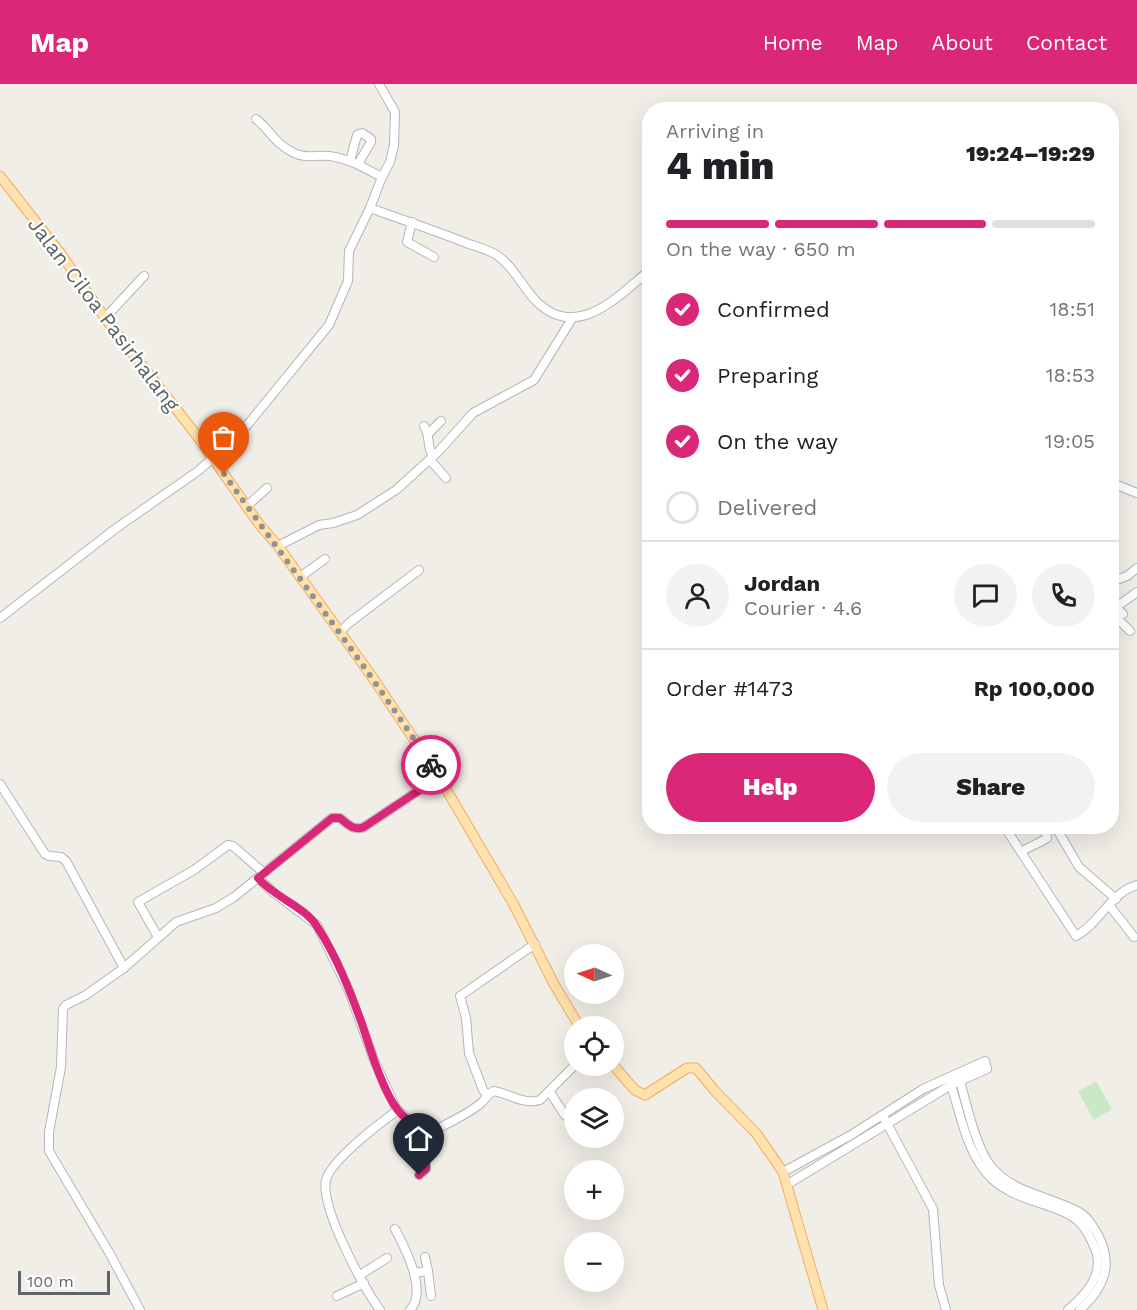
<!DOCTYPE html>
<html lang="en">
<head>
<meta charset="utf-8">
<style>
  :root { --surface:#fff; --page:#f2f2f2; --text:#202124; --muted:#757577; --line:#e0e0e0; --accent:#db2777 }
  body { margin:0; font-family:"Work Sans",sans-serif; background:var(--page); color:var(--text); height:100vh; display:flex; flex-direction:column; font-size:22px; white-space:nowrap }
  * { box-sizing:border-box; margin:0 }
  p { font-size:20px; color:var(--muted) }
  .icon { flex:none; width:33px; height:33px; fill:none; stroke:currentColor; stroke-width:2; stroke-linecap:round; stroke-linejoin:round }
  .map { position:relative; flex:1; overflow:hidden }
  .details { position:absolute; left:642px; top:18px; width:477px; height:732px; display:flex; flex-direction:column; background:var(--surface); border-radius:24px; box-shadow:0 6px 24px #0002 }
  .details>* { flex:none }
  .needle { width:39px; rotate:273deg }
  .buttons { position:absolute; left:564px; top:860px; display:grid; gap:12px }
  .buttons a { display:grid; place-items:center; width:60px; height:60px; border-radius:50%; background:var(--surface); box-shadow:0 6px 24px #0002; font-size:30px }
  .scale { position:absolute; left:18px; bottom:15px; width:92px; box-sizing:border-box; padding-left:6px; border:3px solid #5f6468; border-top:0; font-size:16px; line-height:21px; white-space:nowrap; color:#5f6468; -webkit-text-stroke:4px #fff; paint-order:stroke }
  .pin { position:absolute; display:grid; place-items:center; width:51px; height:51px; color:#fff; margin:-62px -26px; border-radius:50% 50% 50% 0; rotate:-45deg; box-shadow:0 0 6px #0007 }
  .pin .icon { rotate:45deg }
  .courier { position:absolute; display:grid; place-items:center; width:60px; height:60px; margin:-30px; border:4px solid #db2777; border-radius:50%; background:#fff; color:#222; box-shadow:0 2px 8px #0007 }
  .headline em { font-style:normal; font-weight:800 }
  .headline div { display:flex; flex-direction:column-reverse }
  .headline { display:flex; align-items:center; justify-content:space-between; height:102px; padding:0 24px }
  h1 { font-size:39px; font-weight:800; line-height:45px }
  .bar { display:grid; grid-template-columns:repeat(4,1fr); gap:9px 6px; align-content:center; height:72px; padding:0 24px }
  .bar i { height:8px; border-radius:4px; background:var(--line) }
  .bar .on { background:var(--accent) }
  .bar p { grid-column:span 4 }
  .line { display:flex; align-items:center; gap:15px; padding:0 24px; border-top:2px solid var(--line) }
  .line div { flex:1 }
  .round { display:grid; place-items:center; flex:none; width:63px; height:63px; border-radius:32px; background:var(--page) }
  ol { padding:0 24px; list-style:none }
  li { display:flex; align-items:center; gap:18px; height:66px }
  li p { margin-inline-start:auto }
  li .icon { padding:6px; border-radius:50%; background:var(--accent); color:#fff; stroke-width:4 }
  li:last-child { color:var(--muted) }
  li i { width:33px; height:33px; border:3px solid var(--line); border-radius:50% }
  .button { display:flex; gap:12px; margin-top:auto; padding:12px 24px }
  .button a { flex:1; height:69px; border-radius:36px; background:var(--accent); color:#fff; font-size:24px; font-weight:800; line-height:69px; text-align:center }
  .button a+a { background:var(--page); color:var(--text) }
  header { display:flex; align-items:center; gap:36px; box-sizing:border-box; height:84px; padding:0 30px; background:var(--accent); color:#fff }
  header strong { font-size:28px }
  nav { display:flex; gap:33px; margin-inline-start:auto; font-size:21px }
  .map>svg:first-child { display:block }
  .green { fill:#cbe8c4 }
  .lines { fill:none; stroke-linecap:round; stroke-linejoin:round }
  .minor-casing { stroke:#b3b6ba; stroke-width:10 }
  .major-casing { stroke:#f4ac5d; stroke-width:11 }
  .minor { stroke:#fff; stroke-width:8 }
  .major { stroke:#ffe2ae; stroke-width:9 }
  .done { stroke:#929494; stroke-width:6; stroke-dasharray:0 10.8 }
  .route { stroke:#db2777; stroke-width:8 }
  .labels { text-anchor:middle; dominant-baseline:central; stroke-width:4.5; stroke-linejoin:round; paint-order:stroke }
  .street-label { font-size:21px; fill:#5f6468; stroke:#fff }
</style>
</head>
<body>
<header>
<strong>Map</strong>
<nav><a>Home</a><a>Map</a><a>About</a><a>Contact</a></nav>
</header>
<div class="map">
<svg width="1137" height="1226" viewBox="0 0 1137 1226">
  <rect width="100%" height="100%" fill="#f1ede7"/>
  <path class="green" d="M1096,997l16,28 -18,11 -16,-28z"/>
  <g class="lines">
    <g class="minor-casing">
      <g id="minor">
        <path d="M256,35c15,12 18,24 38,34 14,7 26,0 41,4 17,3 31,12 47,20"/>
        <path d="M350,77l7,-26 5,-2 9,6v3l-13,22"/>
        <path d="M370,124c33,12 66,23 99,36 9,3 21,6 29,12 16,11 25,32 38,45 41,41 82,-5 114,-31"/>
        <path d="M412,138l-5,20 27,15"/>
        <path d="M105,234l39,-42"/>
        <path d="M424,342c7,10 2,20 9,30"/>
        <path d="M428,350l13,-13"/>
        <path d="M430,376l16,18"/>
        <path d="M1112,399l25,10"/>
        <path d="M247,422l20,-18"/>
        <path d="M278,462l41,-21 14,-2 24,-8 39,-25 42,-38 35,-39 61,-33 39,-63"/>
        <path d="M300,493l25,-18"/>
        <path d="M1119,495l8,-3 10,-8"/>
        <path d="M1116,523l7,7"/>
        <path d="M1112,526l25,-18"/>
        <path d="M1112,529l18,18"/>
        <path d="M0,534l115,-89 83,-58 31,-27 20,-21 80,-98 19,-44 1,-30 21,-43 12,-31 8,-15 4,-17 1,-33 -16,-28"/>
        <path d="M340,548l9,-9 70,-53"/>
        <path d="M0,700l45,70 4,2 12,1 5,4 58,107"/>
        <path d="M1004,742l72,110c23,-12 35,-44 61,-51"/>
        <path d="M1055,742l24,41 37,32"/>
        <path d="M1021,768c9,-6 17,-8 26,-14l-1,-4 8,-8"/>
        <path d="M258,794l16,15 43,32 32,66 25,69 22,48 25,23 8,2c17,-9 36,-17 51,-29 6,-5 7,-10 14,-13 16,3 30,14 46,9l35,-35"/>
        <path d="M1109,821l25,32"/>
        <path d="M158,853l-20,-35 56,-32 34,-25 5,1 31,27"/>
        <path d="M958,989c7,26 17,72 32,92 21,28 60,31 89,47 8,4 13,13 18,21 17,31 8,54 -17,77"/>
        <path d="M550,1008l14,22 10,9"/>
        <path d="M487,1011l-4,-5 -14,-37 -3,-35 -6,-22 75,-52"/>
        <path d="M884,1034l49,91 6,76 7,25"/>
        <path d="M783,1088l68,-37 72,-46 62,-28 2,8 -36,16 -2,-7"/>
        <path d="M419,1091l7,-6c1,-14 -7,-21 -5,-38"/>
        <path d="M788,1100l163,-99c10,31 16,69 40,93 24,24 63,24 86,42 9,7 15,21 19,31 8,25 -11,44 -28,59"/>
        <path d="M395,1145c10,19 33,62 15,81"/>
        <path d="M425,1173l3,14"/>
        <path d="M414,1189l14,-2 3,25"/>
        <path d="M360,1191l27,-17"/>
        <path d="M337,1212l27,-13"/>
        <path d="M140,1226l-30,-56 -61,-103v-19l12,-65 2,-58 3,-4 20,-10 38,-27 52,-46 40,-14 18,-11 98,-79h8c8,7 14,13 24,9l75,-50"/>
        <path d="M380,1226c-17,-23 -60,-103 -54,-130 5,-20 54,-57 72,-70"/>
      </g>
    </g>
    <g class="major-casing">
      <g id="major">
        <path d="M0,92l61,78 44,64 93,119 61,87 19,22 95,132 66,99 75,128 40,79 25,42"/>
        <path d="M613,981l22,25 10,5 42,-27h9l19,23 41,42 27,39 40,138"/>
      </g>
    </g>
    <use href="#minor" class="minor"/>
    <use href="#major" class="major"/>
  </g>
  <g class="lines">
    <path class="done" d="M224,390c69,97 142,191 207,291"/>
    <path class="route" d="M419,1091l7,-6c1,-14 -7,-21 -5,-38 -8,-7 -18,-14 -24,-22 -15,-20 -27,-61 -35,-85 -12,-33 -25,-67 -44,-96 -13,-22 -43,-30 -60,-50l74,-60h8c8,7 14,13 24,9l75,-50 -8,-12"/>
  </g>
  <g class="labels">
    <g class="street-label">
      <text transform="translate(104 230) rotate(53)">Jalan Ciloa Pasirhalang</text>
    </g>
  </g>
</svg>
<div class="buttons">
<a><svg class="needle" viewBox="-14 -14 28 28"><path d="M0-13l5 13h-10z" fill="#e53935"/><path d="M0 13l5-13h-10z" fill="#757577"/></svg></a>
<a><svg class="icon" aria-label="locate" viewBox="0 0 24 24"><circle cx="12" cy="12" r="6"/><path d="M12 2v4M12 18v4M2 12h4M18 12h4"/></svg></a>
<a><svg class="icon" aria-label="layers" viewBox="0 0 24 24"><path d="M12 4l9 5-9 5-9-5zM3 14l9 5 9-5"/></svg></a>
<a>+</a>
<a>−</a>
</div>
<div class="scale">100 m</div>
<div class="pin" style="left:224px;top:390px;background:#ea580c"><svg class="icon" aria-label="bag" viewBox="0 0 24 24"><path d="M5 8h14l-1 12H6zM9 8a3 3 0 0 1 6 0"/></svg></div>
<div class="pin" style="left:419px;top:1091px;background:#1f2937"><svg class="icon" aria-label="home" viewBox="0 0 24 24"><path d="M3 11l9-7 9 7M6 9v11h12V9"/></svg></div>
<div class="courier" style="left:431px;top:681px"><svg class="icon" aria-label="bike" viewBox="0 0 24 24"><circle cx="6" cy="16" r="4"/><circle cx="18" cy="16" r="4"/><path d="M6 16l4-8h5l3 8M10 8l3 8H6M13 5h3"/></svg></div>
<section class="details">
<div class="headline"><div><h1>4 min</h1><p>Arriving in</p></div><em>19:24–19:29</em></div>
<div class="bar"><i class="on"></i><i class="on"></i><i class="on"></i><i></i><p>On the way · 650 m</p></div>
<ol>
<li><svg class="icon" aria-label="check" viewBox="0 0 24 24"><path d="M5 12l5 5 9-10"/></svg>Confirmed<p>18:51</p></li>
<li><svg class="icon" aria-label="check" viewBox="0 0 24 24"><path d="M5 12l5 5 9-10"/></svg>Preparing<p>18:53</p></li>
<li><svg class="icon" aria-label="check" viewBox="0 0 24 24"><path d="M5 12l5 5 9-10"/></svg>On the way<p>19:05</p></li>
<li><i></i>Delivered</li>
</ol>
<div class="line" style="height:108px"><a class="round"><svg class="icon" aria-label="person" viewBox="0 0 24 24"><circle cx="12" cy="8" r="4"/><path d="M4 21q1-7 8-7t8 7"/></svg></a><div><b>Jordan</b><p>Courier · 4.6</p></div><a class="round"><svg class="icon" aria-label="chat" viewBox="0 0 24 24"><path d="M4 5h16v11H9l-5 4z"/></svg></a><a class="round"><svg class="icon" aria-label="phone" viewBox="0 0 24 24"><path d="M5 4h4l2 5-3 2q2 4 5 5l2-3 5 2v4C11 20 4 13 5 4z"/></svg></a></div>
<div class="line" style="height:78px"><div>Order #1473</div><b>Rp 100,000</b></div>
<div class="button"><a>Help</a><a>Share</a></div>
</section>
</div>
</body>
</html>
